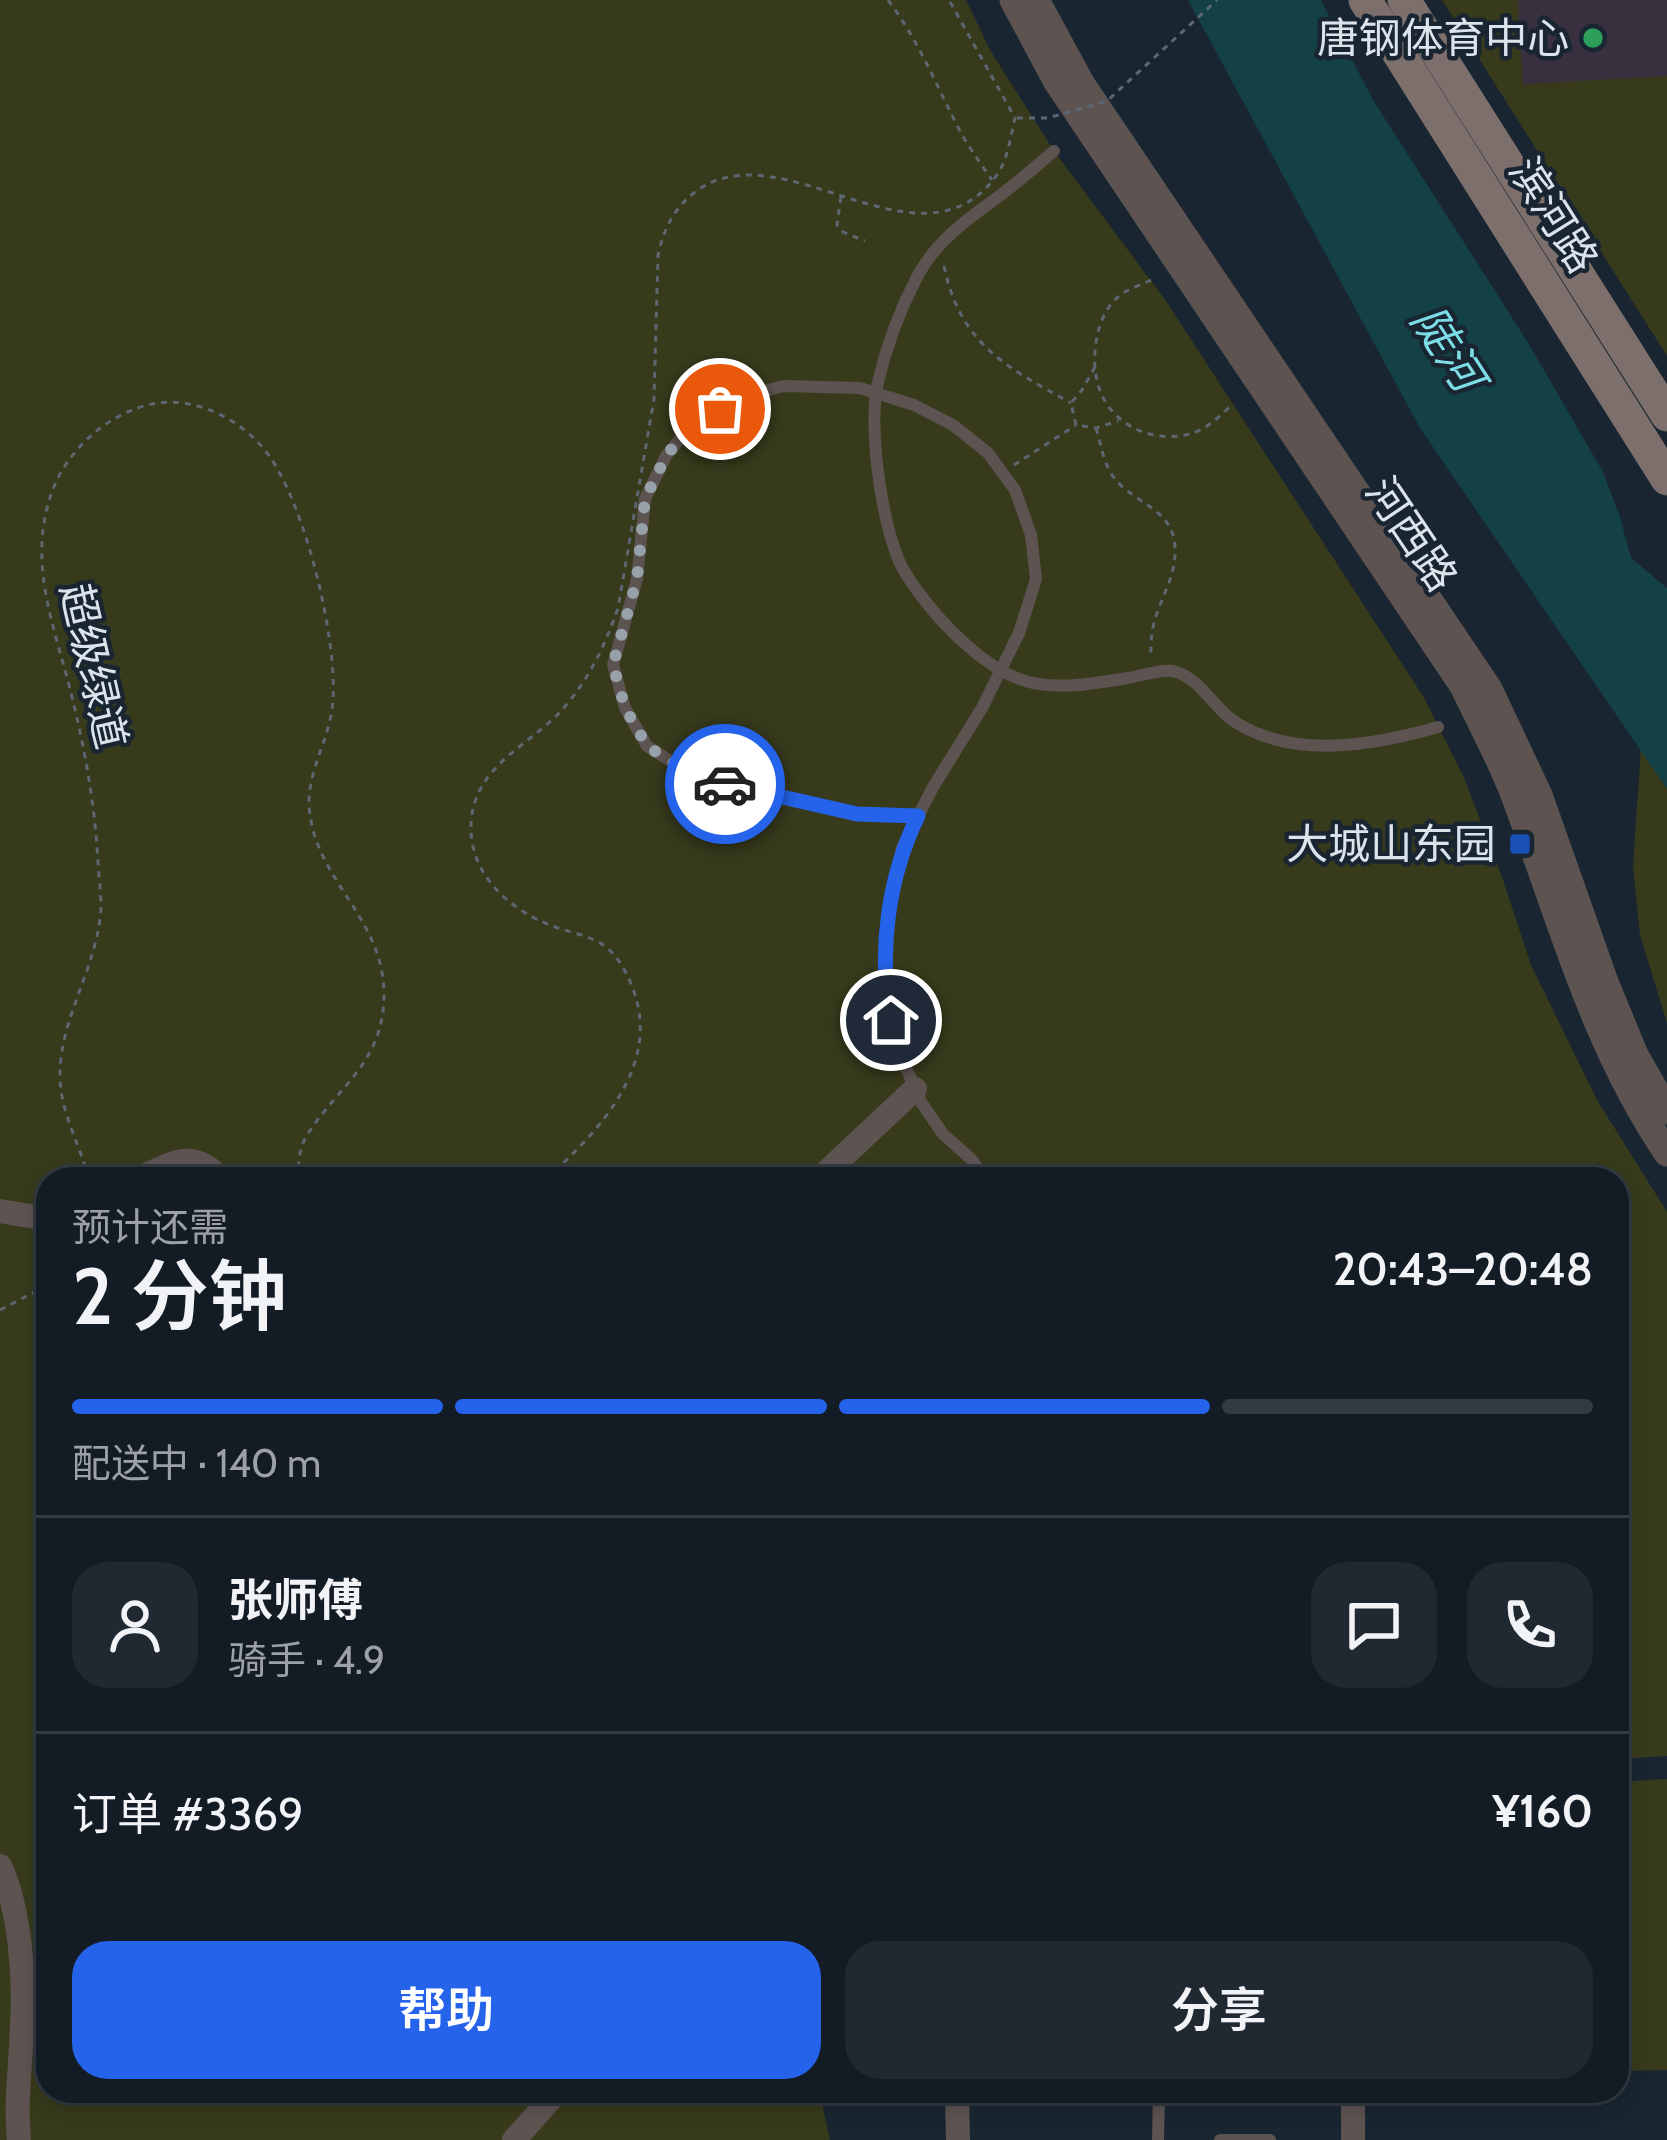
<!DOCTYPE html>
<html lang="zh">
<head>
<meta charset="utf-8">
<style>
  :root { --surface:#131c25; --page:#202932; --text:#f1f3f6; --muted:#9da1a7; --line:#323a42; --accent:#2563eb }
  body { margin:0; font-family:Cabin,"Noto Sans SC",sans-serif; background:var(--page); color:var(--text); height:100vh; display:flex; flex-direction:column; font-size:45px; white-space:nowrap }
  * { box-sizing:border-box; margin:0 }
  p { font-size:39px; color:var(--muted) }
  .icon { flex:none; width:66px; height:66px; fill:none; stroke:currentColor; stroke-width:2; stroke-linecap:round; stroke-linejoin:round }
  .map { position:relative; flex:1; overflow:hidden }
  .drawer { position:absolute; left:36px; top:1167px; width:1593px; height:936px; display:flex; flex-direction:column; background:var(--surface); border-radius:36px; box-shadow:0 6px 18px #0003,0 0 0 3px var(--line) }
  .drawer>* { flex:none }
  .pin { position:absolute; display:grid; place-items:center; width:102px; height:102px; color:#fff; margin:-51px; border:6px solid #fff; border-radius:50%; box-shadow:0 3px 12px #0007 }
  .courier { position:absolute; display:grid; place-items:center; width:120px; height:120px; margin:-60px; border:9px solid #2563eb; border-radius:50%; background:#fff; color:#222; box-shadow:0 3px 15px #0007 }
  .headline em { font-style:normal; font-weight:600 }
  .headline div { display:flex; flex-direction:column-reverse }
  .headline { display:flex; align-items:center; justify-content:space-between; height:204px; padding:0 36px }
  h1 { font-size:78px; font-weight:600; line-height:90px }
  .bar { display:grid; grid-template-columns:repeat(4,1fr); gap:18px 12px; align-content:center; height:144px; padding:0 36px }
  .bar i { height:15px; border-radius:9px; background:var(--line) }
  .bar .selected { background:var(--accent) }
  .bar p { grid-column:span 4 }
  .line { display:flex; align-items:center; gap:30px; padding:0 36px; border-top:3px solid var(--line) }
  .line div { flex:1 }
  .round { display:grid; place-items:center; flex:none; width:126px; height:126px; border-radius:36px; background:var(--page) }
  .button { display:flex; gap:24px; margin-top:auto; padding:24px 36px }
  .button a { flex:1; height:138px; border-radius:36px; background:var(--accent); color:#fff; font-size:48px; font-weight:600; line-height:138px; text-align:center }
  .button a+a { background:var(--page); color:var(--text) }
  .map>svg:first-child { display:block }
  .green { fill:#383a1c }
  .water { fill:#134145 }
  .building { fill:#38303e }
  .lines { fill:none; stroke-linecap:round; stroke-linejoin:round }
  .path { stroke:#5c6771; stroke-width:3; stroke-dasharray:6 6; stroke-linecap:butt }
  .service { stroke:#5d5452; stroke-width:12 }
  .minor { stroke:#5d5452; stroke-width:24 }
  .tertiary { stroke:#5d5452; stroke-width:27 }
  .secondary { stroke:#7d6f6b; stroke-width:33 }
  .path-bridge { stroke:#5c6771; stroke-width:3; stroke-dasharray:6 6; stroke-linecap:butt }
  .done { stroke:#97a1aa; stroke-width:12; stroke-dasharray:0 21.6 }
  .route { stroke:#2563eb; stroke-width:15 }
  .leisure-dot { fill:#2e9e5b; stroke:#192631; stroke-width:4.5 }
  .transit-dot { fill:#1a4fb4; stroke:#192631; stroke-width:4.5 }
  .labels { text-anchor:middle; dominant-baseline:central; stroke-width:9; stroke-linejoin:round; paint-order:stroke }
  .poi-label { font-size:42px; fill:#dbe3eb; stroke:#192631; text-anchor:end }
  .street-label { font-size:42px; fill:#dbe3eb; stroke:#192631 }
  .water-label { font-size:45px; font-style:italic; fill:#7ddde6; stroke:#192631 }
</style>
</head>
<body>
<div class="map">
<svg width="1667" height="2140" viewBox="0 0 1667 2140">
  <rect width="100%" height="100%" fill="#192631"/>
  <g class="green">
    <path d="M0,0h966l24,50 64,101 112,150 257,395 41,82 38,99 29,88 66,135 70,112v544l-50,3v-580h-1569v912h779l-4,18 7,31h-830z"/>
    <path d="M1442,0h225v356z"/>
    <path d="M1641,747l26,42v234l-27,-88 -7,-69z"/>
    <path d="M1667,1779v291l-50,1v-289z"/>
  </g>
  <path class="water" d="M1188,0h133l52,100 154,241 76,131 17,45 11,41 36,30v201l-247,-361z"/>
  <path class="building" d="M1518,0h149v76l-144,8z"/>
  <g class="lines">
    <g class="path">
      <path d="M888,0c31,41 49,87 73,133 9,16 20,31 31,47"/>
      <path d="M841,197l-4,28 6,7 22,9"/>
      <path d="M944,266c16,78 62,101 127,137"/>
      <path d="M1151,280c-10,5 -24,9 -33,17 -24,20 -29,69 -17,96 16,39 67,55 103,35 10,-6 20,-16 29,-24"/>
      <path d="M1095,367l-13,23 -11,13 5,22 20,3 22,-7"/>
      <path d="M1096,428c5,16 8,39 20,52 21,25 57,29 59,67 2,30 -16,52 -22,80 -2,9 -2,19 -2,28"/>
      <path d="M1014,465l62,-40"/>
      <path d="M89,1179c-9,-35 -29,-66 -29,-104 0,-58 38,-109 41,-167 0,-15 -2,-30 -3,-45 -3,-58 -13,-114 -27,-170 -17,-69 -45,-132 -18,-204 16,-41 56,-76 99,-85 44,-9 93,17 118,53 36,52 67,180 63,243 -2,37 -25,68 -24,105 4,75 76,112 75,191 -1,67 -45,89 -77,139 -8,13 -9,30 -9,44"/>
      <path d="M0,1310l48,-25"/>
    </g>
    <g class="service">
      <path d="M1054,151c-18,15 -37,32 -56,46 -33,24 -63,45 -82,82 -16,31 -30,69 -38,103 -10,46 3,135 21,179 11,24 41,60 61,78 19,18 42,36 69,43 30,8 69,1 99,-4 13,-2 32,-9 45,-7 28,7 39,36 62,51 60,38 140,23 203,5"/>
      <path d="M918,816l-61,-2 -134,-31 -45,-17 -31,-20 -22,-38 -12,-43 24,-86 8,-80 21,-43 28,-34 53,-26 36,-10 77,2 54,17 39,20 35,28 27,37 16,45 5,44 -17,54 -37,75 -49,79 -31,61 -14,71 -2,75 10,51 25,57 22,32 29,26 13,19"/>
      <path d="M1158,2140l1,-49"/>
      <path d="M1220,2140h50"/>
    </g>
    <g class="minor">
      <path d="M136,1179c36,-14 55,-33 85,0"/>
      <path d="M819,1179l96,-90"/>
      <path d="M0,1211l48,8"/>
      <path d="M0,1866c20,43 25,111 22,159 -1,39 -7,77 -3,115"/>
      <path d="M957,2091l1,49"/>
      <path d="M1353,2091v49"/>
      <path d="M514,2140l44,-49"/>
    </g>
    <g class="tertiary">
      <path d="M1013,0l44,82 406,604c17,36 37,72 51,109 46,122 79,249 153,358"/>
      <path d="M1036,0l45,83 408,606 50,106 66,187 30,73 32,56"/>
    </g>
    <g class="secondary">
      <path d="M1365,0l302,479"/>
      <path d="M1404,0l263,415"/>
    </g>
    <g class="path-bridge">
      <path d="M1017,118h31l59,-17 110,-101"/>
      <path d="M546,1179c49,-44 109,-106 91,-177 -5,-19 -15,-42 -31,-55 -14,-11 -34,-14 -51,-20 -42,-15 -83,-49 -84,-97 -1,-62 54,-81 90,-119 27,-30 44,-65 57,-103l36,-209 4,-144c6,-26 15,-46 37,-63 87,-65 221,85 299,-13 14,-17 16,-41 21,-61l-66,-118"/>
    </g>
  </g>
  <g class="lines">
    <path class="done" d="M720,409l-26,13 -28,34 -21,43 -8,80 -24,86 12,43 22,38 31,20 47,18"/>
    <path class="route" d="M725,784l132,30 61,2c-30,61 -40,137 -27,204"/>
  </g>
  <circle class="leisure-dot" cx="1593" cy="38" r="12"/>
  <rect class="transit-dot" x="1508" y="832" width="24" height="24" rx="6"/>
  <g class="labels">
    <g class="poi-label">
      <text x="1569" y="38">唐钢体育中心</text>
      <text x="1496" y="844">大城山东园</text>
    </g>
    <g class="street-label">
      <text transform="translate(1554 215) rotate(58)">滨河路</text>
      <text transform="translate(1412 534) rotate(56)">河西路</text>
      <text transform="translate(94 666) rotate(77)">超级绿道</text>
    </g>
    <g class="water-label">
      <text transform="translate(1448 348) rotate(57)">陡河</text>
    </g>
  </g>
</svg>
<div class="pin" style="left:720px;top:409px;background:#ea580c"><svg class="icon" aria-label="bag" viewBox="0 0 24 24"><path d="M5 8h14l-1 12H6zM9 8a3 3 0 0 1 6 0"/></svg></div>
<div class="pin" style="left:891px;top:1020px;background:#1f2937"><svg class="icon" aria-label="home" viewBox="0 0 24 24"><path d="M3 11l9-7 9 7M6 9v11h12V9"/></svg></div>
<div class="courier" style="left:725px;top:784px"><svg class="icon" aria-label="car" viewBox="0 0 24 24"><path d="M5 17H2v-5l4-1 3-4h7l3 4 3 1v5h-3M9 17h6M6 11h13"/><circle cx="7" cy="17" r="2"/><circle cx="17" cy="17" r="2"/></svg></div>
<section class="drawer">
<div class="headline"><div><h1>2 分钟</h1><p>预计还需</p></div><em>20:43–20:48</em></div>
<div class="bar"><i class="selected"></i><i class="selected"></i><i class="selected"></i><i></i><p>配送中 · 140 m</p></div>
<div class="line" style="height:216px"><a class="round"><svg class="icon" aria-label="person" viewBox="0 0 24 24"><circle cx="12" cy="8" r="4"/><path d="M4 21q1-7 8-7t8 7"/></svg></a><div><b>张师傅</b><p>骑手 · 4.9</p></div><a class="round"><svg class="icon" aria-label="chat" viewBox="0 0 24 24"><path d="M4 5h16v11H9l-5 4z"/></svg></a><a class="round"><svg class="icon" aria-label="phone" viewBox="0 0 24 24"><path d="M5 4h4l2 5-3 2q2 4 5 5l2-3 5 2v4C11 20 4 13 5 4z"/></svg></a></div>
<div class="line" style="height:156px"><div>订单 #3369</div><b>¥160</b></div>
<div class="button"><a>帮助</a><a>分享</a></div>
</section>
</div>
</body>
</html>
